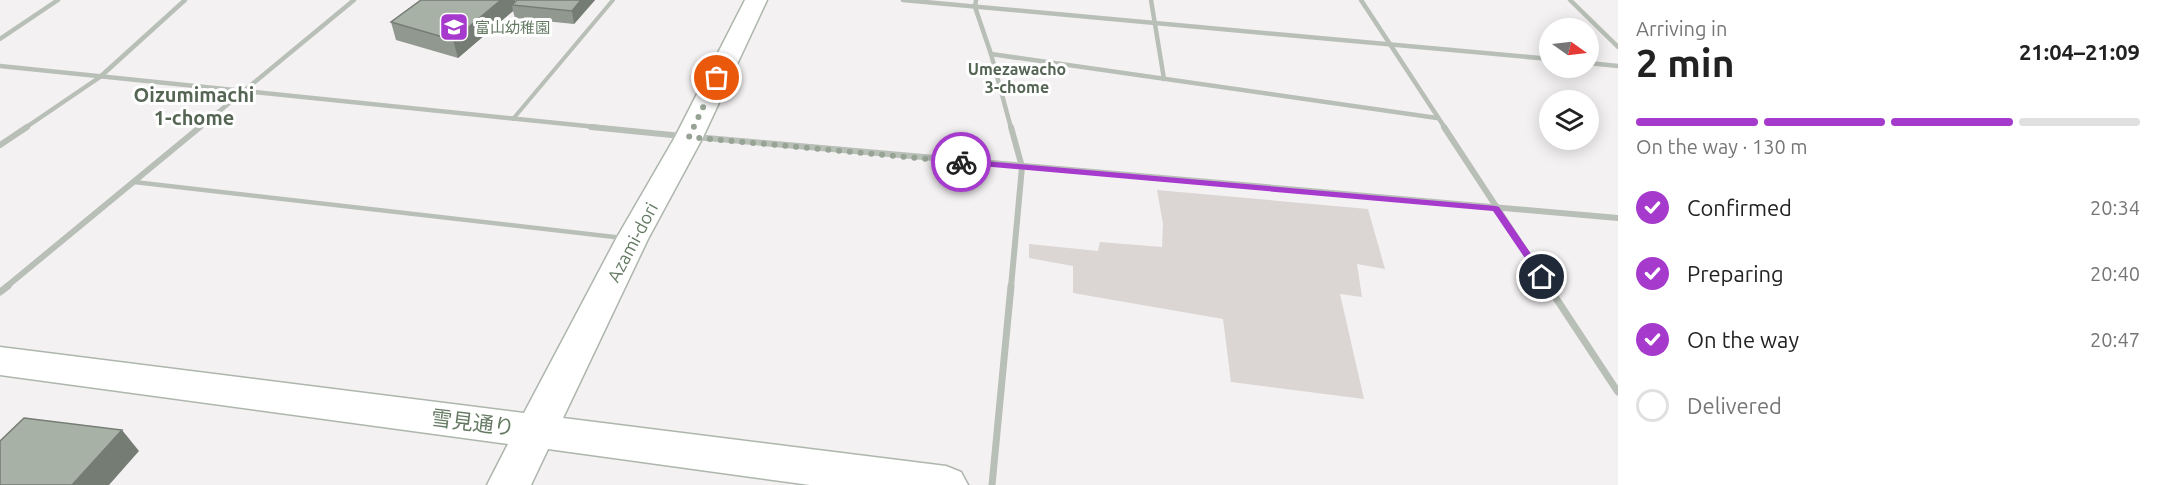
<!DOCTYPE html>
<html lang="en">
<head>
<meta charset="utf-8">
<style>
  :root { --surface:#fff; --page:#f6f6f6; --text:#222; --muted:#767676; --line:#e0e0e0; --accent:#a53acc }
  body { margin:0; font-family:Ubuntu,"Noto Sans JP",sans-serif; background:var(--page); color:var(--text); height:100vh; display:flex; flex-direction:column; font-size:22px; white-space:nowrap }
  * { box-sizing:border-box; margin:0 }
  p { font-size:20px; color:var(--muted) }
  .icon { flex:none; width:33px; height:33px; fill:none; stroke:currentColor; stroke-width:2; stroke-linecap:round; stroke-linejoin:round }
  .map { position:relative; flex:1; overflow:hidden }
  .panel { display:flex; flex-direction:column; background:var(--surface); width:540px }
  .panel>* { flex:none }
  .needle { width:39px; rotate:104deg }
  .tools { position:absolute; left:1539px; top:18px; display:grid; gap:12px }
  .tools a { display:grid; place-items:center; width:60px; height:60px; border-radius:50%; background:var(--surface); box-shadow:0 3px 15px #0003; font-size:30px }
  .pin { position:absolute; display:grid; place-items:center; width:51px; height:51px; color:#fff; margin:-26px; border:3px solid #fff; border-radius:50%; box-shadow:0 2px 6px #0007 }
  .courier { position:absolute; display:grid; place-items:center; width:60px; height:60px; margin:-30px; border:4px solid #a53acc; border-radius:50%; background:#fff; color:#222; box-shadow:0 2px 8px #0007 }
  .overview em { font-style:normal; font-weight:600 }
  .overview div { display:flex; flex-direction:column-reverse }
  .overview { display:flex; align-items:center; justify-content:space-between; height:102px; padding:0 18px }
  h1 { font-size:39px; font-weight:600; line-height:45px }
  .bar { display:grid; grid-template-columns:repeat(4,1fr); gap:9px 6px; align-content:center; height:72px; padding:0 18px }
  .bar i { height:8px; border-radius:4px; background:var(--line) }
  .bar .active { background:var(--accent) }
  .bar p { grid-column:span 4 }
  ol { padding:0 18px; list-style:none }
  li { display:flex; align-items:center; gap:18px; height:66px }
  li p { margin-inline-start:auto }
  li .icon { padding:6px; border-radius:50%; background:var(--accent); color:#fff; stroke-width:4 }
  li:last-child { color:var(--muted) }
  li i { width:33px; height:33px; border:3px solid var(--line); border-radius:50% }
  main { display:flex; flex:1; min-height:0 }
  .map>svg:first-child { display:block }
  .green { fill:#dbd5d3 }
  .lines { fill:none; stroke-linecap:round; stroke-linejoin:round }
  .secondary-casing { stroke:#adb6ac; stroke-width:3 }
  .lane-far1 { stroke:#b8bfb7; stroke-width:4 }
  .lane { stroke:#b8bfb7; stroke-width:4.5 }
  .street-far2 { stroke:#b8bfb7; stroke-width:4.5 }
  .street-far1 { stroke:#b8bfb7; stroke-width:6 }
  .street { stroke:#b8bfb7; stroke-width:7 }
  .secondary { fill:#fff; fill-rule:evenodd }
  .wall { fill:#90988f }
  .shaded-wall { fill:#757c74 }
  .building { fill:#a7b1a6; stroke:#757c74; stroke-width:1.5 }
  .route { fill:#a53acc }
  .done { stroke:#97a495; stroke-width:6; stroke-dasharray:0 10.8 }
  .labels { text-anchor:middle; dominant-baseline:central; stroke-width:6; stroke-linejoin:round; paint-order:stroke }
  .far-poi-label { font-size:15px; fill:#657a63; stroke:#fff; text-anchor:start }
  .far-neighbourhood-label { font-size:16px; font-weight:bold; fill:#556554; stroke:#fff }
  .street-label { font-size:18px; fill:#657a63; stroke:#fff }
  .neighbourhood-label { font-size:20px; font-weight:bold; fill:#556554; stroke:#fff }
  .near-street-label { font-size:21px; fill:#657a63; stroke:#fff }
</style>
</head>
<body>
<main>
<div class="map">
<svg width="1618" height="485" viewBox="0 0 1618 485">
  <rect width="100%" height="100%" fill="#f4f1f3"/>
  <path class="green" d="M1157,190l211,19 17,60 -28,-5 5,33 -22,-3 24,105 -133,-17 -8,-63 -150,-26v-27l-44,-8v-14l69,7 2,-9 62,5 1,-23z"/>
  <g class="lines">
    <g class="secondary-casing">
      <path id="secondary" d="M745,0h22l-64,137 -55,102 -85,179 383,48 15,6 7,13h-158l-262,-36 -17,36h-44l21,-41 -508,-69v-28l524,66 92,-174 59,-102z"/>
    </g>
    <path class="lane-far1" d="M513,119l100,-119"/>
    <path class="lane" d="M134,182l489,56"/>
    <g class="street-far2">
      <path d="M903,0l647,59"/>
      <path d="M976,0l-1,7 16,47 20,74"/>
      <path d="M1151,0l13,79"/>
      <path d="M1361,0l84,128"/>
      <path d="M1570,0l48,47"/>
      <path d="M0,39l58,-39"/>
      <path d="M991,54l446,64"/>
      <path d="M1588,63l30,3"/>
      <path d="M0,66l606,62"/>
      <path d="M25,128l75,-51 85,-77"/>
      <path d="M199,128l155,-128"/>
    </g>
    <g class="street-far1">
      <path d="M591,127l91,9"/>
      <path d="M1444,127l105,160"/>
      <path d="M695,137l923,81"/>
      <path d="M0,145l27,-18"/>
      <path d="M6,287l194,-160"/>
      <path d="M1011,287l11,-120 -11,-40"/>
    </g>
    <g class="street">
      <path d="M1548,286l70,106"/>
      <path d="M0,292l8,-6"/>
      <path d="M992,485l19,-199"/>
    </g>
    <use href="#secondary" class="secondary"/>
  </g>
  <path class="wall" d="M515,0v2l2,-2h78l-21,24 -59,-6 -2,-7 -55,47 -62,-18 -5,-18z"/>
  <g class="shaded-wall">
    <path d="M501,0h14l1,6 -4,-1 1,6 -55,47 -5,-18z"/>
    <path d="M581,0h14l-21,24 -2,-13z"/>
    <path d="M122,430l17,21 -30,34h-37z"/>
  </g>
  <g class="building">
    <path d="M421,0h80l-48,40 -62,-18z"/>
    <path d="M517,0h64l-9,11 -60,-6z"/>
    <path d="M24,418l98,12 -50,55h-72v-44z"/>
  </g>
  <path class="route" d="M961,159l535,47 3,1 48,70 -5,3 -3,-1 -46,-68 -535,-47v-4z"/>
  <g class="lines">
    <path class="done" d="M717,78l-28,59 272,25"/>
  </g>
  <defs>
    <g id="school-square" transform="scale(1.5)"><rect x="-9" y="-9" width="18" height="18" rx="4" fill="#a53acc" stroke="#fff"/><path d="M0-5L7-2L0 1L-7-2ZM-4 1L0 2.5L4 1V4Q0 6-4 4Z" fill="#fff"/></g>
  </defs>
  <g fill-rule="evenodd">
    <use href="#school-square" x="454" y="27"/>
  </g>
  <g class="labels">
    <g class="far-poi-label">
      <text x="475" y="27">富山幼稚園</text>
    </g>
    <g class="far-neighbourhood-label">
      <text x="1017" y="69">Umezawacho<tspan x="1017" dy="18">3-chome</tspan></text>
    </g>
    <g class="street-label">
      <text transform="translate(632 242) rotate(-62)">Azami-dori</text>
    </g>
    <g class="neighbourhood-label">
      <text x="194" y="94">Oizumimachi<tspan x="194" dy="23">1-chome</tspan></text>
    </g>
    <g class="near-street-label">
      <text transform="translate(473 422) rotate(7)">雪見通り</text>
    </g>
  </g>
</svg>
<div class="tools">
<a><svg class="needle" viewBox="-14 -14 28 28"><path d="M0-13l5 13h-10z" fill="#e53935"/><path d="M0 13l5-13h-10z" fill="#767676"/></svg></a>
<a><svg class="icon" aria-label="layers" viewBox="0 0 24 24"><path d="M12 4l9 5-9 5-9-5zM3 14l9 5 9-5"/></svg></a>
</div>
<div class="pin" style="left:717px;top:78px;background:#ea580c"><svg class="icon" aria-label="bag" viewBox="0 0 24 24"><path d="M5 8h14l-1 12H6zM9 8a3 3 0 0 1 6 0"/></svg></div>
<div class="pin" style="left:1542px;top:277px;background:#1f2937"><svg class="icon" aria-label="home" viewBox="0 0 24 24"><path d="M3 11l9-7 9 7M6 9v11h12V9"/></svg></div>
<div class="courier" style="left:961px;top:162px"><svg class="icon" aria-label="bike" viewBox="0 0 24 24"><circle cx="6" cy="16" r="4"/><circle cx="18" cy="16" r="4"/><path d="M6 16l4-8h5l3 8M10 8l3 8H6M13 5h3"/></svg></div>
</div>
<section class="panel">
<div class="overview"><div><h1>2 min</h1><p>Arriving in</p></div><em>21:04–21:09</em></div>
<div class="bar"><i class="active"></i><i class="active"></i><i class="active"></i><i></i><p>On the way · 130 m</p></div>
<ol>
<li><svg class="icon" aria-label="check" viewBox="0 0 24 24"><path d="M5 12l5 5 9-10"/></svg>Confirmed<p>20:34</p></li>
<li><svg class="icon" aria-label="check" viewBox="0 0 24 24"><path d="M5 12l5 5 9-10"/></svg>Preparing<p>20:40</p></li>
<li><svg class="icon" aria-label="check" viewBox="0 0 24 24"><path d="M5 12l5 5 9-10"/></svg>On the way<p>20:47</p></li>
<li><i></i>Delivered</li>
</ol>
</section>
</main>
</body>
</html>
